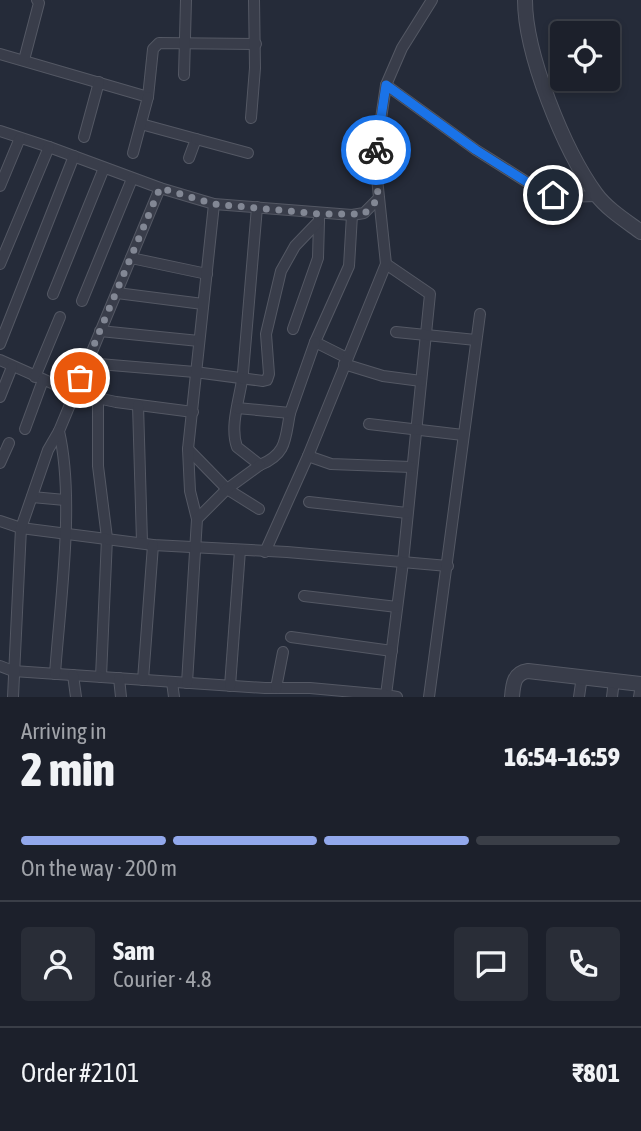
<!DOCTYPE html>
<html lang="en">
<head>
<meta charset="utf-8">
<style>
  :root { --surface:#1c202b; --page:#292d37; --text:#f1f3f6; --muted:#a0a3a9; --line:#3a3e47; --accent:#92a8ec }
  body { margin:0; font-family:"Asap Condensed",sans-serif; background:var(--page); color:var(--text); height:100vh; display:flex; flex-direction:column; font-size:26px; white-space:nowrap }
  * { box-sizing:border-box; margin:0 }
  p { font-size:23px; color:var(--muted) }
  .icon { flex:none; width:38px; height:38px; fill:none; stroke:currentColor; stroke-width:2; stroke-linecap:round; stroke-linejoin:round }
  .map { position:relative; height:697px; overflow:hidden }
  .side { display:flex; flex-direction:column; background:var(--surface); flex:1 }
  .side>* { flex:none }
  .buttons { position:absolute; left:550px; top:21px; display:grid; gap:14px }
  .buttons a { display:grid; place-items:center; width:70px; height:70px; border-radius:7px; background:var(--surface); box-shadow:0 4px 10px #0003,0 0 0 2px var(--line); font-size:35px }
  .pin { position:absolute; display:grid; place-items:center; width:60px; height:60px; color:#fff; margin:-30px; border:4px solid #fff; border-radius:50%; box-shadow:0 2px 7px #0007 }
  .courier { position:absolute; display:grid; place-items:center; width:70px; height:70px; margin:-35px; border:5px solid #1a73e8; border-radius:50%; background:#fff; color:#222; box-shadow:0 2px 9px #0007 }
  .summary em { font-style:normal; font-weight:800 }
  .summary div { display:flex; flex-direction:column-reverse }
  .summary { display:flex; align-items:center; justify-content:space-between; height:119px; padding:0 21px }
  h1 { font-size:46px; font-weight:800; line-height:52px }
  .bar { display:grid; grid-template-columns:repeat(4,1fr); gap:10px 7px; align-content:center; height:84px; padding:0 21px }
  .bar i { height:9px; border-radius:5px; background:var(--line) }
  .bar .active { background:var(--accent) }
  .bar p { grid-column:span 4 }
  .line { display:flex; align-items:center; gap:18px; padding:0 21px; border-top:2px solid var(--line) }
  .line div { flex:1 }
  .round { display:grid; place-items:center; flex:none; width:74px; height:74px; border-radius:7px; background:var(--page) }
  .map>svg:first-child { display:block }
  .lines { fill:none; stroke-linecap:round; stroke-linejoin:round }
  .minor-casing { stroke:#545864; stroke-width:12 }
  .tertiary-casing { stroke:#545864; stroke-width:16 }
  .minor { stroke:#393d4a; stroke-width:10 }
  .tertiary { stroke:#393d4a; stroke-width:14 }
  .done { stroke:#828794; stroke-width:7; stroke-dasharray:0 12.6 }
  .route { stroke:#1a73e8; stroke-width:9 }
</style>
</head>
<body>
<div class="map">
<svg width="641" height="697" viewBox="0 0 641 697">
  <rect width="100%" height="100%" fill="#252b39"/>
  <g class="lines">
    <g class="minor-casing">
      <g id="minor">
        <path d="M0,54l148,43 5,-48 6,-6 97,1"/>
        <path d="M24,60l15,-57 -2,-3"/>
        <path d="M184,75l2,-75"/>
        <path d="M386,85l90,65 65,41 23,6 32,-1"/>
        <path d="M251,118l4,-50 -1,-68"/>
        <path d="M141,124l55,15 -7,19"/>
        <path d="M0,131l49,16 111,41 54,16 138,11 12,-2 14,-14"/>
        <path d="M84,137l15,-55"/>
        <path d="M196,139l52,14"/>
        <path d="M133,153l15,-56"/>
        <path d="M0,186l20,-48"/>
        <path d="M257,207c-5,55 -9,111 -14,166 -2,22 -14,52 -6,74l23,18c27,-11 25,-26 30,-52"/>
        <path d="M131,258l76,16"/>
        <path d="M0,264l49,-117"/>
        <path d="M386,264l44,30 -27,268 -17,133 11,2"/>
        <path d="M117,293l86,11"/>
        <path d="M53,294l51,-126"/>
        <path d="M82,301l50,-122"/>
        <path d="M293,329l25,-71 1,-37"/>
        <path d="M100,331l99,10"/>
        <path d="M396,332l80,8"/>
        <path d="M0,344l74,-188"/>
        <path d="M347,358l-32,-16 34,-76 3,-51"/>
        <path d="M0,360l74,33 42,9 77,10"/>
        <path d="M87,363l108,9 68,9 4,-1 2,-6 -3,-40 15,-63 14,-25 24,-25v-7"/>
        <path d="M344,364l39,12 38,5"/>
        <path d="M35,377l25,-60"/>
        <path d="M0,397l12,-30"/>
        <path d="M98,397v69l9,72 -6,139"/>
        <path d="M138,405l4,137"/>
        <path d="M237,408l53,5 25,-71"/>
        <path d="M369,424l94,11"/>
        <path d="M25,429l18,-49"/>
        <path d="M188,449l39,40 32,20"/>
        <path d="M308,456l23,8 80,3"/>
        <path d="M0,463l9,-20"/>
        <path d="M32,497l33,3"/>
        <path d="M309,502l98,11"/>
        <path d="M197,519l-7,-28 -2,-42 26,-245"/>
        <path d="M0,521l21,7 132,17 134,7 161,14"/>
        <path d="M265,552l43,-96 78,-192 -11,-105 11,-74 16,-37 30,-48"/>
        <path d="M304,596l93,11"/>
        <path d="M291,637l101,14"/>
        <path d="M0,666l13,5 252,17h45l76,7"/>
        <path d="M55,674c5,-72 20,-173 4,-243l101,-243"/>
        <path d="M73,675l3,22"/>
        <path d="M119,678l2,19"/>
        <path d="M143,680l10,-135"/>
        <path d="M172,682l2,15"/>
        <path d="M187,683l10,-164 30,-30 33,-24"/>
        <path d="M230,686l10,-136"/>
        <path d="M276,688l7,-36"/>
        <path d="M13,697l8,-169 27,-78 11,-19"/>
        <path d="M429,697l51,-383"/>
        <path d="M579,697l3,-21"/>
        <path d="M612,697l2,-17"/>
        <path d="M639,697l2,-12"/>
      </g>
    </g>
    <g class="tertiary-casing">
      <g id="tertiary">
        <path d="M525,0c0,54 39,150 71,194 11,15 30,27 45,38"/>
        <path d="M512,697c1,-13 2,-24 16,-26l113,13"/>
      </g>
    </g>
    <use href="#minor" class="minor"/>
    <use href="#tertiary" class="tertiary"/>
  </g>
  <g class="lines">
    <path class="done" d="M80,378l80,-190 54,16 106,10h44l14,-15 -2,-49"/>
    <path class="route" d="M376,150l10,-65 90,65 65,41 12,4"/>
  </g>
</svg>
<div class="buttons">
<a><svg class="icon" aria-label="locate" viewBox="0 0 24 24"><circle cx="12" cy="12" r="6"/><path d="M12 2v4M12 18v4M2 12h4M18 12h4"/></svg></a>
</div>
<div class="pin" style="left:80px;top:378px;background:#ea580c"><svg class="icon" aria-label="bag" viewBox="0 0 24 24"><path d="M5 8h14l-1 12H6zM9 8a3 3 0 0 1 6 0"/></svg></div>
<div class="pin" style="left:553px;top:195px;background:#1f2937"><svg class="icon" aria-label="home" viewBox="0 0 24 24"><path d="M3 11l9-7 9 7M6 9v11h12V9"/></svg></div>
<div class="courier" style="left:376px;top:150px"><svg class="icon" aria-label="bike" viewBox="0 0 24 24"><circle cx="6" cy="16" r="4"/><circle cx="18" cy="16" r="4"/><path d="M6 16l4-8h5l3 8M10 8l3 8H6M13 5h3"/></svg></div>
</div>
<section class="side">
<div class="summary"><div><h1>2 min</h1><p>Arriving in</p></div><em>16:54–16:59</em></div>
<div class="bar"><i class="active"></i><i class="active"></i><i class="active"></i><i></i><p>On the way · 200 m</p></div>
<div class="line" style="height:126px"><a class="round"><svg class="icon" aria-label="person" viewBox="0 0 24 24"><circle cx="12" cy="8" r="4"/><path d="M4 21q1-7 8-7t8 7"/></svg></a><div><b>Sam</b><p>Courier · 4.8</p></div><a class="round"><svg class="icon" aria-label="chat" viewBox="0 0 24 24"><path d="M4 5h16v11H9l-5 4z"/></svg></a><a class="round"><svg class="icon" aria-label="phone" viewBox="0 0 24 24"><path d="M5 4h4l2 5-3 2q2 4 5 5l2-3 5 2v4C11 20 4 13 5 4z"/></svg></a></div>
<div class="line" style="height:91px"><div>Order #2101</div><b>₹801</b></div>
</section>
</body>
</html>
